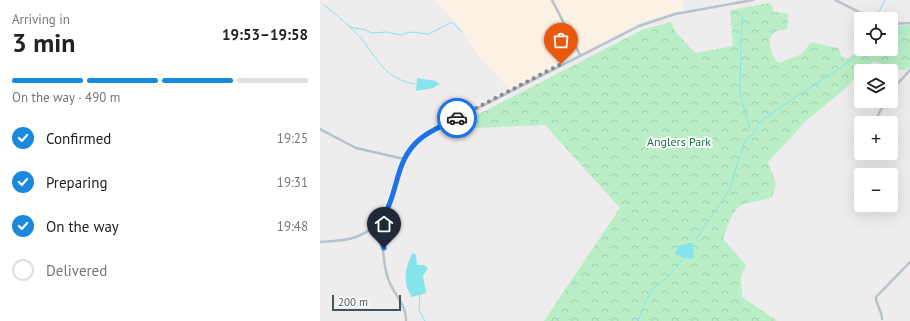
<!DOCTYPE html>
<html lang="en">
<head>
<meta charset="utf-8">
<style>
  :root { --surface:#fff; --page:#f6f6f6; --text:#222; --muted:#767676; --line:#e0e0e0; --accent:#1989dd }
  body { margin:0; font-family:"PT Sans",sans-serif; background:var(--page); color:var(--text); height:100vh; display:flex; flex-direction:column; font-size:15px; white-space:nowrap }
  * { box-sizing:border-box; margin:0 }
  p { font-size:13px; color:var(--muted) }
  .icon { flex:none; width:22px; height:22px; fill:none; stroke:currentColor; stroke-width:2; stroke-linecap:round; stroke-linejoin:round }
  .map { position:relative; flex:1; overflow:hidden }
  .sheet { display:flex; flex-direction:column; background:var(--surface); width:320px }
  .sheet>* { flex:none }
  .buttons { position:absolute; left:534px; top:12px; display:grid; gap:8px }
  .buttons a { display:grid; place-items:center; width:44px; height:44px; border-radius:4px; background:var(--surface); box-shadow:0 4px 16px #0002; font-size:20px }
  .scale { position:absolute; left:12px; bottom:10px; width:69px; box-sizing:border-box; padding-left:4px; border:2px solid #45535a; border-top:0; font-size:11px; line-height:14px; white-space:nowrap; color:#45535a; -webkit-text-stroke:3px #fff; paint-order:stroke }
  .pin { position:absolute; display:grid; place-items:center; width:34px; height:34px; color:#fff; margin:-41px -17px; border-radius:50% 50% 50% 0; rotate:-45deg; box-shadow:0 0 4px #0007 }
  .pin .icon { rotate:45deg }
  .courier { position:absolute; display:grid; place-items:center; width:40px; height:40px; margin:-20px; border:3px solid #1a73e8; border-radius:50%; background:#fff; color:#222; box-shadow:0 1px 5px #0007 }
  .head em { font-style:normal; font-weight:800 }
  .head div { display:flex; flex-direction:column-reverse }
  .head { display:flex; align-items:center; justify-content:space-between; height:68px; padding:0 12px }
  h1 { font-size:26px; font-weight:800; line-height:30px }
  .bar { display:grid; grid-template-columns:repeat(4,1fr); gap:6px 4px; align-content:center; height:48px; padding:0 12px }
  .bar i { height:5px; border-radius:3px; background:var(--line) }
  .bar .active { background:var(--accent) }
  .bar p { grid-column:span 4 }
  ol { padding:0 12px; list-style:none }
  li { display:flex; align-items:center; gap:12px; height:44px }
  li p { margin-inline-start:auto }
  li .icon { padding:4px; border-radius:50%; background:var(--accent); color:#fff; stroke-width:4 }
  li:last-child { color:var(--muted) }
  li i { width:22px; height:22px; border:2px solid var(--line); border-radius:50% }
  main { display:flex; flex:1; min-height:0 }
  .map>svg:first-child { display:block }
  .commercial { fill:#fbf1e4 }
  .park { fill:url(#park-crowns) }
  .water { fill:#86e4eb }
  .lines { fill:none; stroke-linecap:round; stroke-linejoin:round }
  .stream { stroke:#86e4eb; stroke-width:1 }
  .minor { stroke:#b7c3ca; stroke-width:2.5 }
  .done { stroke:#80898d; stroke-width:4; stroke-dasharray:0 7.2 }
  .route { stroke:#1a73e8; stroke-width:5 }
  .labels { text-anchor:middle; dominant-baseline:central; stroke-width:4; stroke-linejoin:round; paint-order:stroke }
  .park-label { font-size:12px; fill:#167a3b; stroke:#fff }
</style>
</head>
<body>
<main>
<section class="sheet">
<div class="head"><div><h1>3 min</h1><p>Arriving in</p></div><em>19:53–19:58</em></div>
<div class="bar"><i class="active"></i><i class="active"></i><i class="active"></i><i></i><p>On the way · 490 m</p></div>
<ol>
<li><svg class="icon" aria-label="check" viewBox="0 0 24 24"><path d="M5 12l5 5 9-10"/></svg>Confirmed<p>19:25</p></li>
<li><svg class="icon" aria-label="check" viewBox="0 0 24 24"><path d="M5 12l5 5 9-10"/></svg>Preparing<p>19:31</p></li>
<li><svg class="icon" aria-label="check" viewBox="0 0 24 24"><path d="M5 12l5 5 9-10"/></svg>On the way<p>19:48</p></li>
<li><i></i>Delivered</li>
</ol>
</section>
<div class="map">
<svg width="590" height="321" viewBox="0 0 590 321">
  <defs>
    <pattern id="park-crowns" width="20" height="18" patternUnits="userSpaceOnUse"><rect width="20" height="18" fill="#b9eec7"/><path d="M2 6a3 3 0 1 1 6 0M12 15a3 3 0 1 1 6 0" fill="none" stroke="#a0cead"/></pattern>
  </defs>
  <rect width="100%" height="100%" fill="#efeced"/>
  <path class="commercial" d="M115,0h245l2,1 2,9 -45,13 -130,66 -32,-35 -17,-27z"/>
  <path class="park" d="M450,3l4,9 14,1 -1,17c-3,0 -8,0 -10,1 -13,6 -6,25 2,32l23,-9 9,-12 27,6 4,9 5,2 5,-3 9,-14v7h30v-23l19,-1v42l-4,3 -10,-1 -22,-8 -13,10 -16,18 -37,30 -40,43 8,22 -4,13c-9,4 -19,4 -28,7 -13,5 -16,23 -21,35l23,26 -5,12 1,20 35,24h-233l76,-113 -75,-83 -95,4 194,-100 27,-7 4,9 20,22 38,-7 -3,-36z"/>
  <g class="water">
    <path d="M97,78l18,3 5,3 -7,4 -17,3z"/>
    <path d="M370,243h3l1,15 -7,1 -12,-5 3,-8z"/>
    <path d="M94,253l2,2 1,10h7l4,3 -5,8 3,17 -14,4c-10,-14 -7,-29 0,-43z"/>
  </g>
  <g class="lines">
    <g class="stream">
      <path d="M4,5c13,10 26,21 37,33 17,22 24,41 54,46"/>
      <path d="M558,14l7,-14"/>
      <path d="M423,16l-2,15 -1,63 10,35"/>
      <path d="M30,27l16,3 5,3 15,-1 15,3 9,-3 19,2 23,-12 10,10"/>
      <path d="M519,69l13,-10 9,-11"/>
      <path d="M458,109l59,-39"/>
      <path d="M414,174l11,-34 7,-5 7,-12 17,-13"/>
      <path d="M376,239l34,-50 4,-13"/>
      <path d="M352,272l13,-15"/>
      <path d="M100,294l-1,16 6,11"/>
      <path d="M318,321l7,-19 8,-13 18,-15"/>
    </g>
    <g class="minor">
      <path d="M232,0l28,55"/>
      <path d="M515,0l38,19"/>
      <path d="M571,24l19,-1"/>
      <path d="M571,91l19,-21"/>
      <path d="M558,115l8,-14"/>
      <path d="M0,129l36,19 48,11"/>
      <path d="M55,227c12,21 6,35 14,54 5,14 18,24 17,40"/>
      <path d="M0,242c12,-1 25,-1 36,-5 52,-19 29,-78 73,-104l210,-107 36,-12 78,-14"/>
      <path d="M562,319c0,-9 -7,-16 -6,-22l34,-35"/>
    </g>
  </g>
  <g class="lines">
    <path class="done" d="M137,118l104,-54"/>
    <path class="route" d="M64,248l-9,-22c24,-23 17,-56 38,-80 11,-13 29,-20 44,-28"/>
  </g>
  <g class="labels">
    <g class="park-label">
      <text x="359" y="141">Anglers Park</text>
    </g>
  </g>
</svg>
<div class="buttons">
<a><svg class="icon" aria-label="locate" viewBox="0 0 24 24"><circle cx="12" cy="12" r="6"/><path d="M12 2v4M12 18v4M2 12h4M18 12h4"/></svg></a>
<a><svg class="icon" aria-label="layers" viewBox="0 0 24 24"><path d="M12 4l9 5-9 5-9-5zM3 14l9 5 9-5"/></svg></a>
<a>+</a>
<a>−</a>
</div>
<div class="scale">200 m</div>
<div class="pin" style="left:241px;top:64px;background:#ea580c"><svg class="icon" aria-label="bag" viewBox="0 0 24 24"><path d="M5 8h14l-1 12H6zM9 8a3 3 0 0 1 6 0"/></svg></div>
<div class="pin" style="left:64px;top:248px;background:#1f2937"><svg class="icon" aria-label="home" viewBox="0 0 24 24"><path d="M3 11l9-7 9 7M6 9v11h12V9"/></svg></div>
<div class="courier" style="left:137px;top:118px"><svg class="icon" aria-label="car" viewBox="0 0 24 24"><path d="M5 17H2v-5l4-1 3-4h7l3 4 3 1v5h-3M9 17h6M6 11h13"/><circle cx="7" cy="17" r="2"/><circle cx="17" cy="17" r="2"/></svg></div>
</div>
</main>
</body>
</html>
